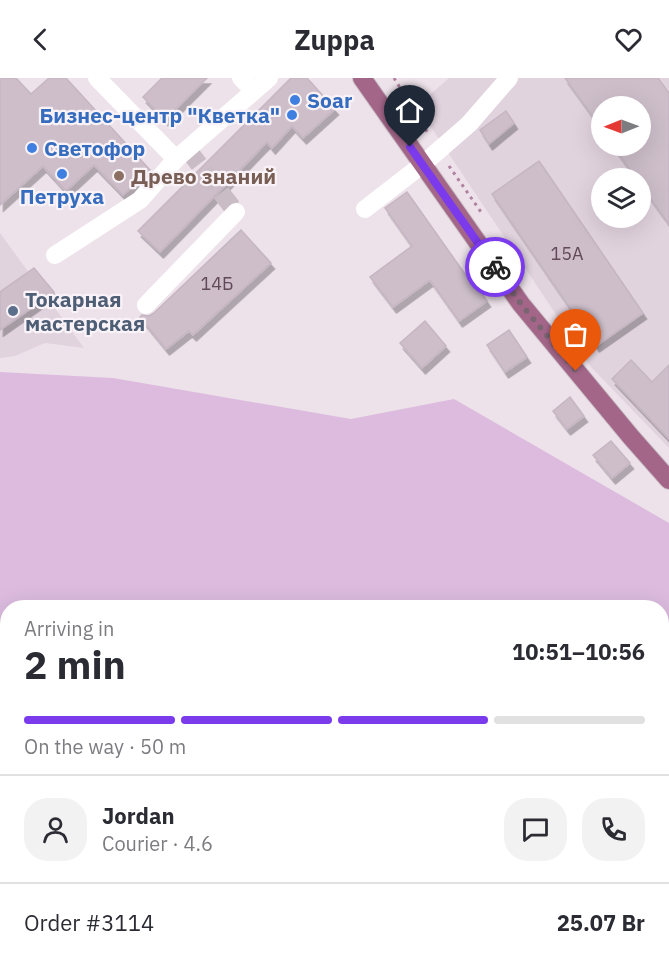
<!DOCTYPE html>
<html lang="en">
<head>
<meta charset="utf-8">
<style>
  :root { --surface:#fff; --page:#f2f2f3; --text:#2b2b33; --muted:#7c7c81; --line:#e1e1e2; --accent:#7c3aed }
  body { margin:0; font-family:"IBM Plex Sans",sans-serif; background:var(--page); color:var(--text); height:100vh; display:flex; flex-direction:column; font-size:22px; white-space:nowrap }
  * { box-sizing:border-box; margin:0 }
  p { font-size:20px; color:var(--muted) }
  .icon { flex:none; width:33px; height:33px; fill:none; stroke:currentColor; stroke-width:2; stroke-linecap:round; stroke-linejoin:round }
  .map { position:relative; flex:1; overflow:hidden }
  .panel { position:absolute; left:0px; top:522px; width:669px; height:374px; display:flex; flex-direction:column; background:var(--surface); border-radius:24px 24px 0 0; box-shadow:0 6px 24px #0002 }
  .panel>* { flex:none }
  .needle { width:39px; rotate:269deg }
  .fabs { position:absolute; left:591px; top:18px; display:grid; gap:12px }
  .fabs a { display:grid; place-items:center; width:60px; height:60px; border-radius:50%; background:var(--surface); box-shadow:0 6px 24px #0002; font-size:30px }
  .pin { position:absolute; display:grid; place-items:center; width:51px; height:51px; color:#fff; margin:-62px -26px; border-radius:50% 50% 50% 0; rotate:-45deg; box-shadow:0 0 6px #0007 }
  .pin .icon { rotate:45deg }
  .courier { position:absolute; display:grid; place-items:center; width:60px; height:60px; margin:-30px; border:4px solid #7c3aed; border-radius:50%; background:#fff; color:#222; box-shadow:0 2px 8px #0007 }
  .summary em { font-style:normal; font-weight:700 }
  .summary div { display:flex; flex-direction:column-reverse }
  .summary { display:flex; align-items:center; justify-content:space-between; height:102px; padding:0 24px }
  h1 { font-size:39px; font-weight:700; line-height:45px }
  .bar { display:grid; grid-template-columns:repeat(4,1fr); gap:9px 6px; align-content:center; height:72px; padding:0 24px }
  .bar i { height:8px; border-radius:4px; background:var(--line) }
  .bar .on { background:var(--accent) }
  .bar p { grid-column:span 4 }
  .line { display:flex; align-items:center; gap:15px; padding:0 24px; border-top:2px solid var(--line) }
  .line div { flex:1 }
  .round { display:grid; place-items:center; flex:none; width:63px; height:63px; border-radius:24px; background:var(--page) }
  header { display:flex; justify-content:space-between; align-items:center; height:78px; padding:0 24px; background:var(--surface); font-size:27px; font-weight:700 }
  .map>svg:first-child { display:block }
  .built { fill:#e1d3de; fill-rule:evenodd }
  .green { fill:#dcbbde }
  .building { fill:#cdbeca; stroke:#c6b5c2; stroke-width:1.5; filter:url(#shadow) }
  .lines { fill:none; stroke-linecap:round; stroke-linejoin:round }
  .minor-tunnel { stroke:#cabcc5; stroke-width:18; stroke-dasharray:18 9; stroke-linecap:butt }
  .major-casing { stroke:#c9c1c6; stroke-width:20 }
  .path { stroke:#b182a0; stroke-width:3; stroke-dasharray:3 4.5; stroke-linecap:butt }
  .minor { stroke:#fff; stroke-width:18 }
  .major { stroke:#a36689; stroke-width:18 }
  .done { stroke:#7b6573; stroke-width:6; stroke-dasharray:0 10.8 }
  .route { stroke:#7c3aed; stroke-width:8 }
  .shop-dot { fill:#3f7fe0; stroke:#f9f3f8; stroke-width:2 }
  .education-dot { fill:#8d6e63; stroke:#f9f3f8; stroke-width:2 }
  .service-dot { fill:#5c6f8a; stroke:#f9f3f8; stroke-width:2 }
  .labels { text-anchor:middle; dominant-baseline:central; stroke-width:4.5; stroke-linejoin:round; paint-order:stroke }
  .number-label { font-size:18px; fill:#624959 }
  .shop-label { font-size:21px; font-weight:bold; fill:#366cbe; stroke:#f9f3f8; text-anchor:start }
  .education-label { font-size:21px; font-weight:bold; fill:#785e54; stroke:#f9f3f8; text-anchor:start }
  .service-label { font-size:21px; font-weight:bold; fill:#4e5e75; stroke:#f9f3f8; text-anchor:start }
</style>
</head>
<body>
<header><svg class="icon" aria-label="back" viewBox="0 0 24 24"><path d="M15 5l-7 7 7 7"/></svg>Zuppa<svg class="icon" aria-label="heart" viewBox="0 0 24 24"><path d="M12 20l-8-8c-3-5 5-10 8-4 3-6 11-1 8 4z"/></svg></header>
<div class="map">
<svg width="669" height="895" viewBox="0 0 669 895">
  <defs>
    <filter id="shadow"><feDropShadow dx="3.5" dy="6" stdDeviation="0" flood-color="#0004"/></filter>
  </defs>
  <rect width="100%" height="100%" fill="#ede2ea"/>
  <g class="built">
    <path d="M449,0h220v370l-78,-81 -174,-261zM602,28h38v40h-38zM602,100h38v40h-38z"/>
    <path d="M0,155l84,115 -39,-5 -30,13 -15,2z"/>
  </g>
  <path class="green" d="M0,294l113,6 238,41 103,-20 215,124v450h-546l-1,-7h540v-358h-654v173l-8,1z"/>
  <g class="building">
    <path d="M0,0h16l15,16 18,-16h17l84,92 -27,25 -29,-30 -28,26 -23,-25 -43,39z"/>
    <path d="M162,0h45l-42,42 -22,-23z"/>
    <path d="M291,0h16l28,31 -32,29 -11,-12 -20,22 -5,-6 -107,110 -22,-21z"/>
    <path d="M565,0h93l11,15v131l-29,-40v-6h-4l-23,-32h27v-40h-38v23z"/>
    <path d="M506,33l8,12 -25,21 -9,-14z"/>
    <path d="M539,83l104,152 -47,33 -104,-152z"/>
    <path d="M407,114l65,92 2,-2 13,19 -28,20 -29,-41 -37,27 -23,-30 42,-31 -27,-38z"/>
    <path d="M241,152l30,33 -78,72 -4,-4 -23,18 -26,-32 2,-2 7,1 5,-3z"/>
    <path d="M34,190l20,24 -54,38v-38z"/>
    <path d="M425,243l21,25 -24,22 -22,-25z"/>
    <path d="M509,252l18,27 -22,15 -18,-27z"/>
    <path d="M631,282l21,22 17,-17v74l-57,-60z"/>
    <path d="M570,319l14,19 -17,13 -14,-18z"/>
    <path d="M611,363l19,22 -18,15 -19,-23z"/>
  </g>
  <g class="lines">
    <path class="minor-tunnel" d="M188,72l48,62"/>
    <g class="major-casing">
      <path id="major" d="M362,0l159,226 110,133 38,43"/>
    </g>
    <g class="path">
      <path d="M394,0l35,57"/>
      <path d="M449,88l32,46"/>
    </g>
    <g class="minor">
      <path d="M97,0l79,81 93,-81"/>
      <path d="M241,0l13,13"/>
      <path d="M365,131l58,-45 46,-40 40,-46"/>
      <path d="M55,177l85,-55 36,-41"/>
      <path d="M146,227l90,-93"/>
      <path d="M123,888l4,7"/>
      <path d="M498,888l8,7"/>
    </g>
    <use href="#major" class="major"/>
  </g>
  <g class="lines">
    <path class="done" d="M495,189l26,37 55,67"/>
    <path class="route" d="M410,69l85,120"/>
  </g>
  <g class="shop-dot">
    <circle cx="295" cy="22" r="6"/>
    <circle cx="292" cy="37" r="6"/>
    <circle cx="32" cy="70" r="6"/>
    <circle cx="62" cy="96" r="6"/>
  </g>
  <circle class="education-dot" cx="119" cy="98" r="6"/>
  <circle class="service-dot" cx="13" cy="233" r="6"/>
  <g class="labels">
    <g class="number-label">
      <text x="567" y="175">15А</text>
      <text x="217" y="205">14Б</text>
    </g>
    <g class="shop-label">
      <text x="307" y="22">Soar</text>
      <text x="280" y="37" text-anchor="end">Бизнес-центр "Кветка"</text>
      <text x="44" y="70">Светофор</text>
      <text x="62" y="118" text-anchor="middle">Петруха</text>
    </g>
    <g class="education-label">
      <text x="131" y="98">Древо знаний</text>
    </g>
    <g class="service-label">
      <text x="25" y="221">Токарная<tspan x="25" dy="24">мастерская</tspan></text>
    </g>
  </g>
</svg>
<div class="fabs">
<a><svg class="needle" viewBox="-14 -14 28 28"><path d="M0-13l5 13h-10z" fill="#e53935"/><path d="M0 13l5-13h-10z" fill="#7c7c81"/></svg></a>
<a><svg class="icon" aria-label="layers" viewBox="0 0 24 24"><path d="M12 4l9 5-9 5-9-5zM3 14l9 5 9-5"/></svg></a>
</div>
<div class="pin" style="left:576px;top:293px;background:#ea580c"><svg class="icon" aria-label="bag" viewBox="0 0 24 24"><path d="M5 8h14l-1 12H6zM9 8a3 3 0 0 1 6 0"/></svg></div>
<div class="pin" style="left:410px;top:69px;background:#1f2937"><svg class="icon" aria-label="home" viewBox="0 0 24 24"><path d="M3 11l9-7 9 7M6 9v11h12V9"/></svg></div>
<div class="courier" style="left:495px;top:189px"><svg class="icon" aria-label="bike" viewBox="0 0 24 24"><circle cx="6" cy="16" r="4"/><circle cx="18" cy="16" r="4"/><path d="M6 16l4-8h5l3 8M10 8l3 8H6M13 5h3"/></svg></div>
<section class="panel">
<div class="summary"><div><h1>2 min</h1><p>Arriving in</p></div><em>10:51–10:56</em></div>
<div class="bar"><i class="on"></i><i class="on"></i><i class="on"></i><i></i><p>On the way · 50 m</p></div>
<div class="line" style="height:108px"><a class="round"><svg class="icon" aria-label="person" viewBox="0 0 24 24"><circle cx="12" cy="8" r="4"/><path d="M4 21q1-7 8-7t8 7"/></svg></a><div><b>Jordan</b><p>Courier · 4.6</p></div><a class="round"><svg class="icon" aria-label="chat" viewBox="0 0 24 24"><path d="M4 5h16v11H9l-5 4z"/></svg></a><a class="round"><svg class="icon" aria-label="phone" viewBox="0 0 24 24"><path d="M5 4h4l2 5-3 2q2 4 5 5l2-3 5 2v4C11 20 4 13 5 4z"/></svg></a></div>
<div class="line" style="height:78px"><div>Order #3114</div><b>25.07 Br</b></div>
</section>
</div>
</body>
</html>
